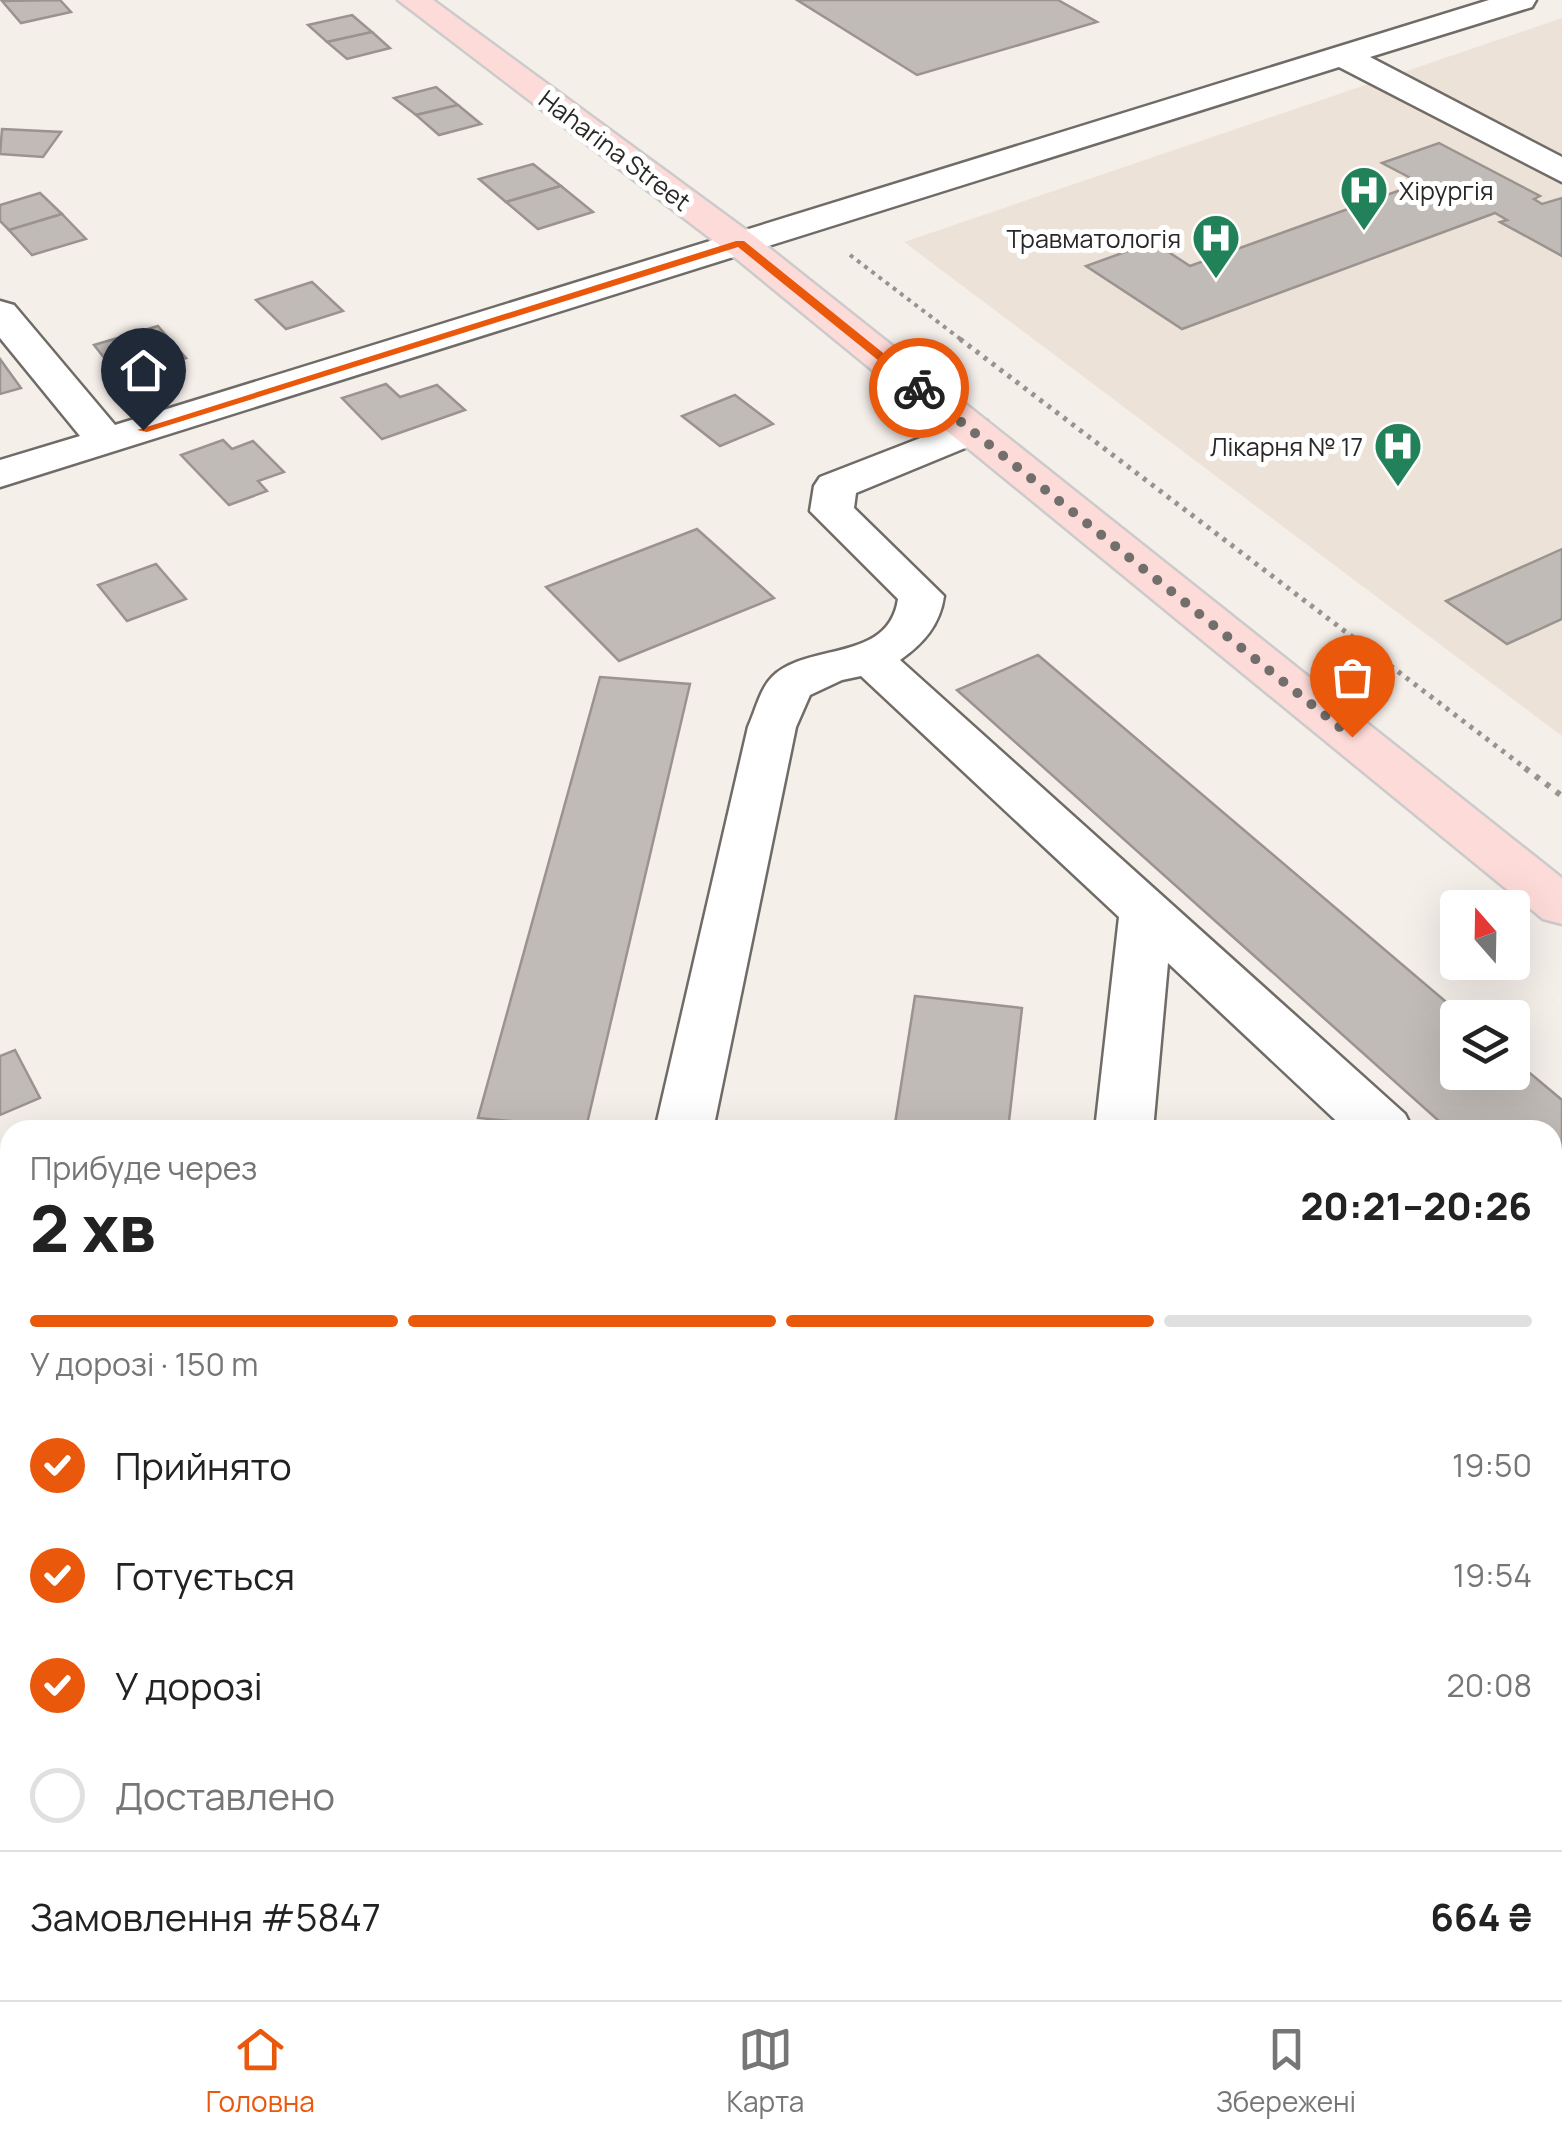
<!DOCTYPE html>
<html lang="uk">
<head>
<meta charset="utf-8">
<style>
  :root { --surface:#fff; --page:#f6f6f6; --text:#222; --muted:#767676; --line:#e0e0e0; --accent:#ea580c }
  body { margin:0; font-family:Manrope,sans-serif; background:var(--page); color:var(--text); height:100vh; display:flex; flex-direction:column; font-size:38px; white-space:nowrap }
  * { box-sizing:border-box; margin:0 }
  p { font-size:32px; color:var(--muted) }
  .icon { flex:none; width:55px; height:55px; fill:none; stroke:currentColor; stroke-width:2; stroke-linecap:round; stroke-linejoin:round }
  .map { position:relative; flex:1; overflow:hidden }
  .sheet { position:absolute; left:0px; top:1120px; width:1562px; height:880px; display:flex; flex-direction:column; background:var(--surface); border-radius:30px 30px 0 0; box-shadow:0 10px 40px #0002 }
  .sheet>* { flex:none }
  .needle { width:65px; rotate:340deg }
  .buttons { position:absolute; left:1440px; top:890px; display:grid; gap:20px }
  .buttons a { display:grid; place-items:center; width:90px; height:90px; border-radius:10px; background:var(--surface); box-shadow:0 10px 40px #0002; font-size:50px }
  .pin { position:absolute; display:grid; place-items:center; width:85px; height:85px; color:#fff; margin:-102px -42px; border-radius:50% 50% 50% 0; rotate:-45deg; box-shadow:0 0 10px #0007 }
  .pin .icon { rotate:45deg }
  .courier { position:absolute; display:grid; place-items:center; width:100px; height:100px; margin:-50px; border:8px solid #ea580c; border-radius:50%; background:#fff; color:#222; box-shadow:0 2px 12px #0007 }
  .overview em { font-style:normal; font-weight:800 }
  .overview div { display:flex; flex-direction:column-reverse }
  .overview { display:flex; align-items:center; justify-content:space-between; height:170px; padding:0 30px }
  h1 { font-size:65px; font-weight:800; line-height:75px }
  .bar { display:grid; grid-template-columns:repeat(4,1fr); gap:15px 10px; align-content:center; height:120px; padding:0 30px }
  .bar i { height:12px; border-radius:8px; background:var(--line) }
  .bar .on { background:var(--accent) }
  .bar p { grid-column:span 4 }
  .line { display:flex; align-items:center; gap:25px; padding:0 30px; border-top:2px solid var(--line) }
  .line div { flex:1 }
  ol { padding:0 30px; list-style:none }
  li { display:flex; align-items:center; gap:30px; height:110px }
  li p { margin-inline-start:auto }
  li .icon { padding:10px; border-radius:50%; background:var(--accent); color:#fff; stroke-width:4 }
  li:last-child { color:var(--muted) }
  li i { width:55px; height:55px; border:5px solid var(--line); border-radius:50% }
  .tab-bar { display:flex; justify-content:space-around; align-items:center; height:140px; border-top:2px solid var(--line); background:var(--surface); font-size:28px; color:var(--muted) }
  .tab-bar a { display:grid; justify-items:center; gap:5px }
  .tab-bar .on { color:var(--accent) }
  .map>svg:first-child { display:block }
  .built { fill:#ede2d7 }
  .building { fill:#c1bbb7; stroke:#9a938f; stroke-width:2.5 }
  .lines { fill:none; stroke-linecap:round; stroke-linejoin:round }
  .minor-casing { stroke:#706b66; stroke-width:5 }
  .major-casing { stroke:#cccbcb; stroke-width:5 }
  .path-far2 { stroke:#989390; stroke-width:4; stroke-dasharray:4 5; stroke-linecap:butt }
  .path-far1 { stroke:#989390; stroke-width:5; stroke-dasharray:4 6; stroke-linecap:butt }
  .path { stroke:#989390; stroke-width:6; stroke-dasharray:5 8; stroke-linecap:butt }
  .minor { fill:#fff; fill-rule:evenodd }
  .major { fill:#fddbd9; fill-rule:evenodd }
  .route { fill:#ea580c }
  .done { stroke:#716e6b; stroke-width:10; stroke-dasharray:0 18 }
  .labels { text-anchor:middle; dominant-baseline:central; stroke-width:10; stroke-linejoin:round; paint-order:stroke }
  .far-street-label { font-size:25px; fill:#2a2826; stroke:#fff }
  .far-poi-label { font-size:25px; fill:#2a2826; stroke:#fff; text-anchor:end }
</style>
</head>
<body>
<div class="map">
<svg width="1562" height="2000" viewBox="0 0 1562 2000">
  <rect width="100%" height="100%" fill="#f5efea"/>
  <path class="built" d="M1562,18v718l-658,-494z"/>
  <g class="building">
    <path d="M60,0l11,12 -50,11 -19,-22z"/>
    <path d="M797,0h261l39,22 -180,53z"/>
    <path d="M352,15l20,17 -45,10 -19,-17z"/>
    <path d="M372,32l18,16 -43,11 -20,-17z"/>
    <path d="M436,87l22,18 -42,10 -22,-17z"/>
    <path d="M458,105l23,19 -42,11 -23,-20z"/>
    <path d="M2,129l59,3 -18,25 -43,-3z"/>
    <path d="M1439,143l101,53 -6,3 8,5 20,-6v58l-62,-34 7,-2 -12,-7 -313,116 -96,-63 67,-24 37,24 230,-83 -38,-20z"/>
    <path d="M533,164l28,22 -55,16 -27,-23z"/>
    <path d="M561,186l32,26 -55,17 -32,-27z"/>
    <path d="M40,193l22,21 -53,16 -9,-9v-16z"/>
    <path d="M62,214l24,25 -54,16 -23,-25z"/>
    <path d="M312,282l31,29 -57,18 -30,-29z"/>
    <path d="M158,326l28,32 -66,20 -26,-33z"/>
    <path d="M0,359l21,29 -21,6z"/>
    <path d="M386,384l14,13 37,-12 28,25 -83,29 -40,-41z"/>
    <path d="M735,395l38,29 -53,22 -38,-30z"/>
    <path d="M223,440l9,9 21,-8 31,31 -26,9 9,10 -38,14 -48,-50z"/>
    <path d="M697,529l77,69 -155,63 -73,-74z"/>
    <path d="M1562,549v70l-55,25 -61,-43z"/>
    <path d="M156,564l30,35 -59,22 -29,-36z"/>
    <path d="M1038,655l427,363h-7v54h54v-14l50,42v123l-6,3 -4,-3v-93h-103l-492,-440z"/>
    <path d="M600,677l90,7 -104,444 -108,-10z"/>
    <path d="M915,996l107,12 -14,122h-114z"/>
    <path d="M15,1050l25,48 -40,17v-59z"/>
    <path d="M10,1190v67l-10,4v-67z"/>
    <path d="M1552,1962l4,38h-166v-10h162z"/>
    <path d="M362,1990h66l5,10h-88z"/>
  </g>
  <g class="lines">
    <g class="minor-casing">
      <g id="minor">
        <path d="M1489,0h47l-4,7 -162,50 192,100v25l-223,-115 -1339,420v-27l80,-24 -80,-98v-37l14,4 101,120z"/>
        <path d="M972,418l15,3 6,9 -6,9 -131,54 -2,15 90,88c-4,29 -21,48 -44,64l505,454 8,16h-67l-178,-167 -15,167h-58l24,-213 -258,-241 -19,4 -32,15 -14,32 -83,403h-58l93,-403c7,-15 12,-38 24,-50 35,-35 117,-14 126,-78l-88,-88 4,-25 6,-9z"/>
        <path d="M1552,1258l10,3v57l-10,-4z"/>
        <path d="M0,1661l10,4v92l-10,-4z"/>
        <path d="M70,1990h78l5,10h-80z"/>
      </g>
    </g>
    <g class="major-casing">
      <path id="major" d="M398,0h35l320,235 809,643v46l-19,-5 -816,-668z"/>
    </g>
    <path class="path-far2" d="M850,255l113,86"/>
    <path class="path-far1" d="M960,339l569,432"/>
    <path class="path" d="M1525,768l37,28"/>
    <use href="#minor" class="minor"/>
    <use href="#major" class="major"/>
  </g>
  <path class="route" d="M736,241h8l179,144v5h-8l-177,-143 -591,185 -10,-2z"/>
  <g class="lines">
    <path class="done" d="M919,388l433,349"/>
  </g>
  <defs>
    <g id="hospital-pin" transform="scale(2.5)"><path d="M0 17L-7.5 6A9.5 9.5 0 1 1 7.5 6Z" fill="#21825a" stroke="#fff"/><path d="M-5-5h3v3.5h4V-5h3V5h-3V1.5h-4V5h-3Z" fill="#fff"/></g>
  </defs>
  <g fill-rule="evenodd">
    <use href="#hospital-pin" x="1364" y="190"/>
    <use href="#hospital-pin" x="1216" y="238"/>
    <use href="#hospital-pin" x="1398" y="446"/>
  </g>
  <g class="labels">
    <g class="far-street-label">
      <text transform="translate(615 150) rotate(37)">Haharina Street</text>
    </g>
    <g class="far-poi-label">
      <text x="1399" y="190" text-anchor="start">Хірургія</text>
      <text x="1181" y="238">Травматологія</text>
      <text x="1363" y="446">Лікарня № 17</text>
    </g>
  </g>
</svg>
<div class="buttons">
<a><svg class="needle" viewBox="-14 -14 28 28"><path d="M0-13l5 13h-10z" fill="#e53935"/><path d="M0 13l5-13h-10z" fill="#767676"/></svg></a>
<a><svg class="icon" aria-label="layers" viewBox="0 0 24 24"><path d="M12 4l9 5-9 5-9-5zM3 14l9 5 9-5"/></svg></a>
</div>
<div class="pin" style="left:1352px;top:737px;background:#ea580c"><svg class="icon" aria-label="bag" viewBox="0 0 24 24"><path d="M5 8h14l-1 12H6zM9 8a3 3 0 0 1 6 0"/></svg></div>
<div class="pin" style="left:143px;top:430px;background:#1f2937"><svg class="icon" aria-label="home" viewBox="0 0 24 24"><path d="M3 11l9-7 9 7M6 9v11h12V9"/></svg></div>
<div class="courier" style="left:919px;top:388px"><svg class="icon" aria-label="bike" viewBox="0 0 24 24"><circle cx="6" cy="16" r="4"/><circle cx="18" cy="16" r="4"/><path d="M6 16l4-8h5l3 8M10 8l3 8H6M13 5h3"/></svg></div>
<section class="sheet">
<div class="overview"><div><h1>2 хв</h1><p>Прибуде через</p></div><em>20:21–20:26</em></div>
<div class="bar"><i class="on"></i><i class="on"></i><i class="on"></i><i></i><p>У дорозі · 150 m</p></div>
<ol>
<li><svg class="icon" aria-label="check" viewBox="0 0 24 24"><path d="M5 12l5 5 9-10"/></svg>Прийнято<p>19:50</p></li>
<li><svg class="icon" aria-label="check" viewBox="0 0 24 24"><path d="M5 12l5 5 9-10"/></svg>Готується<p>19:54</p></li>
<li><svg class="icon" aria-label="check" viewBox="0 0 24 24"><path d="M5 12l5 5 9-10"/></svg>У дорозі<p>20:08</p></li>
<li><i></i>Доставлено</li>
</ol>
<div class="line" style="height:130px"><div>Замовлення #5847</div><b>664 ₴</b></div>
</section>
</div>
<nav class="tab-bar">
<a class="on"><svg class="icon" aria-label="home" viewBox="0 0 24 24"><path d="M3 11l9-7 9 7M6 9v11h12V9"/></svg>Головна</a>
<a><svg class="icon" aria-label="map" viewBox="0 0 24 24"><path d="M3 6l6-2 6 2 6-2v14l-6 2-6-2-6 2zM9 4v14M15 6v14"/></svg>Карта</a>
<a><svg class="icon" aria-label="saved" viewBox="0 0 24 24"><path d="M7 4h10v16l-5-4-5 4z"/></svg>Збережені</a>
</nav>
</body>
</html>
